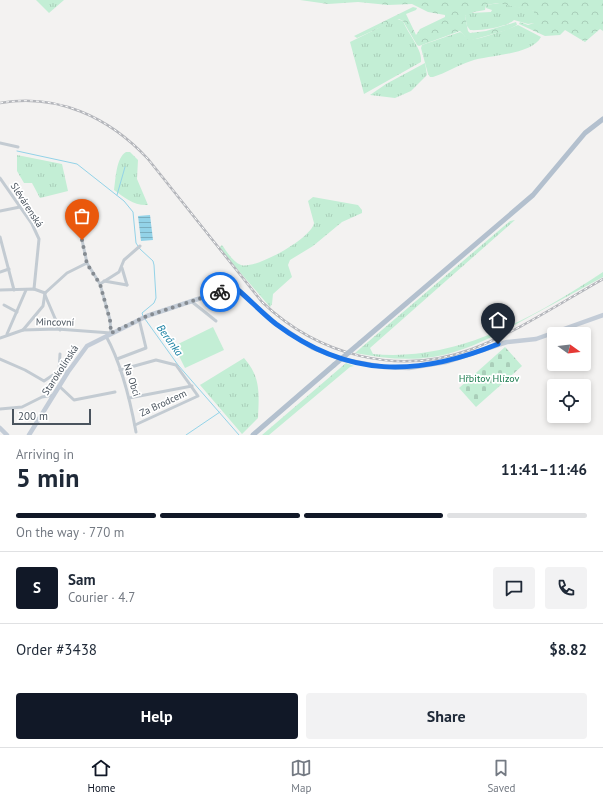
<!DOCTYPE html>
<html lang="en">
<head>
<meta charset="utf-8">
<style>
  :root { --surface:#fff; --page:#f2f2f3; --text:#1f2937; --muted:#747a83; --line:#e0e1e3; --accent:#111827 }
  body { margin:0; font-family:"PT Sans",sans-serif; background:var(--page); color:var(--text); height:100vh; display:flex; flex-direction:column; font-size:15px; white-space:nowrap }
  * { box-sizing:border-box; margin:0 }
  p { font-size:13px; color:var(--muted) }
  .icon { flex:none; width:22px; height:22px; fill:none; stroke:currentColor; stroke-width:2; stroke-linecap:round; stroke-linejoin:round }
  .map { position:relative; height:435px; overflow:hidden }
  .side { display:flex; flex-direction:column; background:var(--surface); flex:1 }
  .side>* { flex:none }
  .needle { width:26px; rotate:105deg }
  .tools { position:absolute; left:547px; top:327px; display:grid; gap:8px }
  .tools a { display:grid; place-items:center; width:44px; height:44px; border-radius:4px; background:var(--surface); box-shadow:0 2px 6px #0003; font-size:20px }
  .scale { position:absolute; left:12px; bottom:10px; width:79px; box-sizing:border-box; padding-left:4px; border:2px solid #4a545e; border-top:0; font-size:11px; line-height:14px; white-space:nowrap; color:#4a545e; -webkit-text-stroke:3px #fff; paint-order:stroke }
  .pin { position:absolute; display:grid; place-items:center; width:34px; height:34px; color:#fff; margin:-41px -17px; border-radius:50% 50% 50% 0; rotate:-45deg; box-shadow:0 0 4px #0007 }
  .pin .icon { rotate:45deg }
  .courier { position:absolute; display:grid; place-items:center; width:40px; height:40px; margin:-20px; border:3px solid #1a73e8; border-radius:50%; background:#fff; color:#222; box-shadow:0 1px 5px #0007 }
  .overview em { font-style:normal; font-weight:600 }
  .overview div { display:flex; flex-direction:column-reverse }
  .overview { display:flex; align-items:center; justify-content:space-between; height:68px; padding:0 16px }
  h1 { font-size:26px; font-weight:600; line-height:30px }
  .bar { display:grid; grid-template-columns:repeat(4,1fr); gap:6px 4px; align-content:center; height:48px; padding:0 16px }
  .bar i { height:5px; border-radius:3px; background:var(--line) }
  .bar .on { background:var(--accent) }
  .bar p { grid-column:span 4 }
  .line { display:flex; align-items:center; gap:10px; padding:0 16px; border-top:1px solid var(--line) }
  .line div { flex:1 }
  .round { display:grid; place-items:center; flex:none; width:42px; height:42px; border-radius:4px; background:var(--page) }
  .action { display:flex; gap:8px; margin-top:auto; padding:8px 16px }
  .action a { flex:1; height:46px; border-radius:4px; background:var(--accent); color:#fff; font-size:16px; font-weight:600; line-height:46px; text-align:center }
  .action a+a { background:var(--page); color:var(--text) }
  .menu { display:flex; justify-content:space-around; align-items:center; height:56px; border-top:1px solid var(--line); background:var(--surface); font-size:11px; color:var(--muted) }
  .menu a { display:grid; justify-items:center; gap:2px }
  .menu .on { color:var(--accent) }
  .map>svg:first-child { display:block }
  .grass { fill:url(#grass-tufts) }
  .forest { fill:url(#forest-crowns) }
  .cemetery { fill:url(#cemetery-stones) }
  .garden { fill:#c3eed5 }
  .water { fill:url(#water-rules) }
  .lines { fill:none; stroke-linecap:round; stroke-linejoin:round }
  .stream { stroke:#93d3e8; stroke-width:1 }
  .street { stroke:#c3cbd2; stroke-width:3 }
  .secondary { stroke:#c3ccd7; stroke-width:4.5 }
  .primary { stroke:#b3c0ce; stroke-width:5 }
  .rail-casing { stroke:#b4b6bb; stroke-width:2.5 }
  .rail { stroke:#fff; stroke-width:1; stroke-dasharray:3; stroke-linecap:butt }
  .primary-bridge { stroke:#b3c0ce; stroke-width:5 }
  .done { stroke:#858b91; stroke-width:4; stroke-dasharray:0 7.2 }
  .route { stroke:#1a73e8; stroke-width:5 }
  .labels { text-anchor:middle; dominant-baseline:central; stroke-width:3.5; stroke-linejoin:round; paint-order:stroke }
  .street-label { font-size:10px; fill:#4a545e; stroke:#fff }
  .park-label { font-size:10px; fill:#1c7d50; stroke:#fff }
  .water-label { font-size:11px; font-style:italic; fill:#147da0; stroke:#fff }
</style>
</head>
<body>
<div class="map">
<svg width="603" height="435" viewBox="0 0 603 435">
  <defs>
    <pattern id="grass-tufts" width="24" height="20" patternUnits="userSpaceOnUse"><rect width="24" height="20" fill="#c3eed5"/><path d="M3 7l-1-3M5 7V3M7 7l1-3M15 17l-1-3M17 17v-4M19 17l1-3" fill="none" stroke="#a9ceb9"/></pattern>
    <pattern id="forest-crowns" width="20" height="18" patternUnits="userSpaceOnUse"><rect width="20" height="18" fill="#c3eed5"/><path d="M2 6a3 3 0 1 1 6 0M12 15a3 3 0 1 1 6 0" fill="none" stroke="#a9ceb9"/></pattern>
    <pattern id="cemetery-stones" width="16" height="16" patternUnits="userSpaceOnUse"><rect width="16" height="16" fill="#c3eed5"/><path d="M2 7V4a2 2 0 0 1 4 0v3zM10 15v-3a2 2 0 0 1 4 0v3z" fill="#a9ceb9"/></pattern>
    <pattern id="water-rules" width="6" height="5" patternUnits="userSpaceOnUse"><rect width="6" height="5" fill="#93d3e8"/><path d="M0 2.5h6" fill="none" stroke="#7aaebf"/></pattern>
  </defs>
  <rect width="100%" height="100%" fill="#f3f2f1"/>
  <g class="grass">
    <path d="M36,0h28l-15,13z"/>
    <path d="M500,3l32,7 2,1v12l-6,1 -14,-4c-7,7 -34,11 -44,10l-3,-4 -2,-10 4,-3 22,-1 1,-2 -6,-2v-3z"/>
    <path d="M397,19l6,2c5,13 20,29 18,41l-57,32 -14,-52z"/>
    <path d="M518,25l23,12c-9,18 -52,18 -70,24 -13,4 -25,12 -38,16h-3l-2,-3 -7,-26 1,-3 38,-13c4,2 5,6 10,7 6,2 41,-11 48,-14z"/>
    <path d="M425,63l2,12 -16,16 -16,7 -25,-3 16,-11z"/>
    <path d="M126,152h4l8,8 -1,19 11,26c-14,1 -23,-7 -34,-15 2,-12 2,-32 12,-38z"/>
    <path d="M17,155l45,9 6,27 -28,7 -8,-15h-8l-7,-12z"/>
    <path d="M313,197l45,8 4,5v3l-20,9 -29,24 -23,14 -2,5 4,12 -19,17 -1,10 -2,3 -51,-59 3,-3c5,7 11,17 19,20 14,5 71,-27 73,-42l-6,-22z"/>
    <path d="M515,220l-145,128 3,6c85,8 161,-37 230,-82v5c-24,13 -48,26 -72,39 -31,17 -62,35 -98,41 -26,4 -52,1 -78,-4l155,-132z"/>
    <path d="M244,358c17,19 15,36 14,60l-16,16 -42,-49z"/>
    <path d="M346,363l8,3 -4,1 -81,68h-7z"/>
  </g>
  <path class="forest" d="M300,0h303v31l-3,-2 -15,13 -20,-12 -5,5 -15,1 -26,-12 1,-2 8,3 6,-2v-12l-36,-8 -12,2 -1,5 -11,2 -9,4 3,15 2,2 16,-2 30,-9 1,3 -10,5 -35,10h-4l-8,-9 -41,15 -2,-1 -14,-24 -4,-2 -42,19 -3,-2 59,-29 4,1 -1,2 -10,4 10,21 4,-6 25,-12v-2l-17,-3 -16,-8 -24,1 -30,-3 -30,2z"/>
  <path class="cemetery" d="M505,347l17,19 -46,41 -17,-19z"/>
  <path class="garden" d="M213,327l11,23 -39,18 -11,-22z"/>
  <path class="water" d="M150,215l3,25 -12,1 -3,-25z"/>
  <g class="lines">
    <g class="stream">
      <path d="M17,151l60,13 47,37 9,11 3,31 4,6 13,12 1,4 2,33 -2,5 -12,10 1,3"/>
      <path d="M117,195l8,-28"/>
      <path d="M145,319l33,46 61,70"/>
      <path d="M186,435l34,-23"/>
    </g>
    <g class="street">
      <path d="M0,143l18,4"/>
      <path d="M0,178l32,46 7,15 -5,50"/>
      <path d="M0,211l20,-4"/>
      <path d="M0,237l14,53"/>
      <path d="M82,240l5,23"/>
      <path d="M122,268l5,17"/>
      <path d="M0,272l9,-3"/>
      <path d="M104,281l23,4"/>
      <path d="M100,284l19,-12 5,-12 16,-14"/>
      <path d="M0,290l34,-1 11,4"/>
      <path d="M45,295l15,35"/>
      <path d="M191,301l25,20"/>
      <path d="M4,305l13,7"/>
      <path d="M23,330l20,-24 2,-13"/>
      <path d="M7,334l19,-44"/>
      <path d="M106,336c16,29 24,63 30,96"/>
      <path d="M0,338l23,-8 34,-1 54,4 -1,-13 -10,-36 -13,-21 -20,10 -22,20"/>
      <path d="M0,359l25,11 19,11 15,-10 9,1"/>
      <path d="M117,359l29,-11 -7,-29"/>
      <path d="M120,370l36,-10 20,5 22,31 -63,29"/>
      <path d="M59,371l1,-17"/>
      <path d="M59,386l15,14 41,-8"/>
      <path d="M129,398l63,-12"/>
      <path d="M0,409l22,-2 20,-10 12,-2"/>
    </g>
    <g class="secondary">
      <path d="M0,428l7,7"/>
      <path d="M29,435l39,-63 19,-26 60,-30 84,-28 6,1 39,35 37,24 31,12 40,7 25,1 37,-6 61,-20 29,-3 67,-24"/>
    </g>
    <g class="primary">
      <path d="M360,343l173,-148 52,-62 18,-14"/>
      <path d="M253,435l81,-70"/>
    </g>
    <g class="rail-casing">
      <path id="rail" d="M0,103c57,-10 109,14 148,56l114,143c56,53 135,75 210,47 43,-16 90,-47 131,-70"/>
    </g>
    <use href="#rail" class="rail"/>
    <path class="primary-bridge" d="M334,365l26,-22"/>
  </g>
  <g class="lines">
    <path class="done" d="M82,240l5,24 13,20 10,36 1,13 36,-17 73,-24"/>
    <path class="route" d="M220,292l11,-4 6,1c13,11 25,24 39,35 72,54 141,53 222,20"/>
  </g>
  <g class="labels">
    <g class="street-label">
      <text transform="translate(27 205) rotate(57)">Slévárenská</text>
      <text transform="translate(55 322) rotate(1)">Mincovní</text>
      <text transform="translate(60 370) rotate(-57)">Starokolínská</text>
      <text transform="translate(132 380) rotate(72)">Na Obci</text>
      <text transform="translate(163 403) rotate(-25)">Za Brodcem</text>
    </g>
    <g class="park-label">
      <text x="489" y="378">Hřbitov Hlízov</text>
    </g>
    <g class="water-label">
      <text transform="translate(170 340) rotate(54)">Beránka</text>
    </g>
  </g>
</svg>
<div class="tools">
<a><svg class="needle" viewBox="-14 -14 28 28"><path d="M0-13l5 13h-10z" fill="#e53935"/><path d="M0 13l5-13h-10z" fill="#747a83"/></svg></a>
<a><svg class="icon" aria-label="locate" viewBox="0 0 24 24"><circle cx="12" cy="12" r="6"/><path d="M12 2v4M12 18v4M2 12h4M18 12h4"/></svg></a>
</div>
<div class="scale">200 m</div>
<div class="pin" style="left:82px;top:240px;background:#ea580c"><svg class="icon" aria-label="bag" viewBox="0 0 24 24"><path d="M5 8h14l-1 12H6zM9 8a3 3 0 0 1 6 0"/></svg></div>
<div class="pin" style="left:498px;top:344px;background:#1f2937"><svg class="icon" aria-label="home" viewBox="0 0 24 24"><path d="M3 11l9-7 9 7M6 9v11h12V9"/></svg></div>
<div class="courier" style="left:220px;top:292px"><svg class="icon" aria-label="bike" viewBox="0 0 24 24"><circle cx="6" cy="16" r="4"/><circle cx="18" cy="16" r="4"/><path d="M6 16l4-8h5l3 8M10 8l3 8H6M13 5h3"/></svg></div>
</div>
<section class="side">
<div class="overview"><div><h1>5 min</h1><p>Arriving in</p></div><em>11:41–11:46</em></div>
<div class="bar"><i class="on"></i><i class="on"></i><i class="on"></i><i></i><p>On the way · 770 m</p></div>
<div class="line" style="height:72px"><b class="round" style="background:var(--accent);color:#fff">S</b><div><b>Sam</b><p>Courier · 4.7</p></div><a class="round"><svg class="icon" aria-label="chat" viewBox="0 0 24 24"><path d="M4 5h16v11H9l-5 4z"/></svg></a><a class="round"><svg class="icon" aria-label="phone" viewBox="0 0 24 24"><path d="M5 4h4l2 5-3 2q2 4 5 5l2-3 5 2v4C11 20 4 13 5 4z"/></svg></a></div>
<div class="line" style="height:52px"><div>Order #3438</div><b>$8.82</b></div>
<div class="action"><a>Help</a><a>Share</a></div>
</section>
<nav class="menu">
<a class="on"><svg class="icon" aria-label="home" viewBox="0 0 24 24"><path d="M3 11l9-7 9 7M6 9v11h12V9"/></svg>Home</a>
<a><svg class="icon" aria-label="map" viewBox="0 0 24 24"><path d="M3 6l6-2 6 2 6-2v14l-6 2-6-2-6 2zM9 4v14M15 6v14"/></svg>Map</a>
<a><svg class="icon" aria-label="saved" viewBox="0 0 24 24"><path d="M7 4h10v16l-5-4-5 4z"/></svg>Saved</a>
</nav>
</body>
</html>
